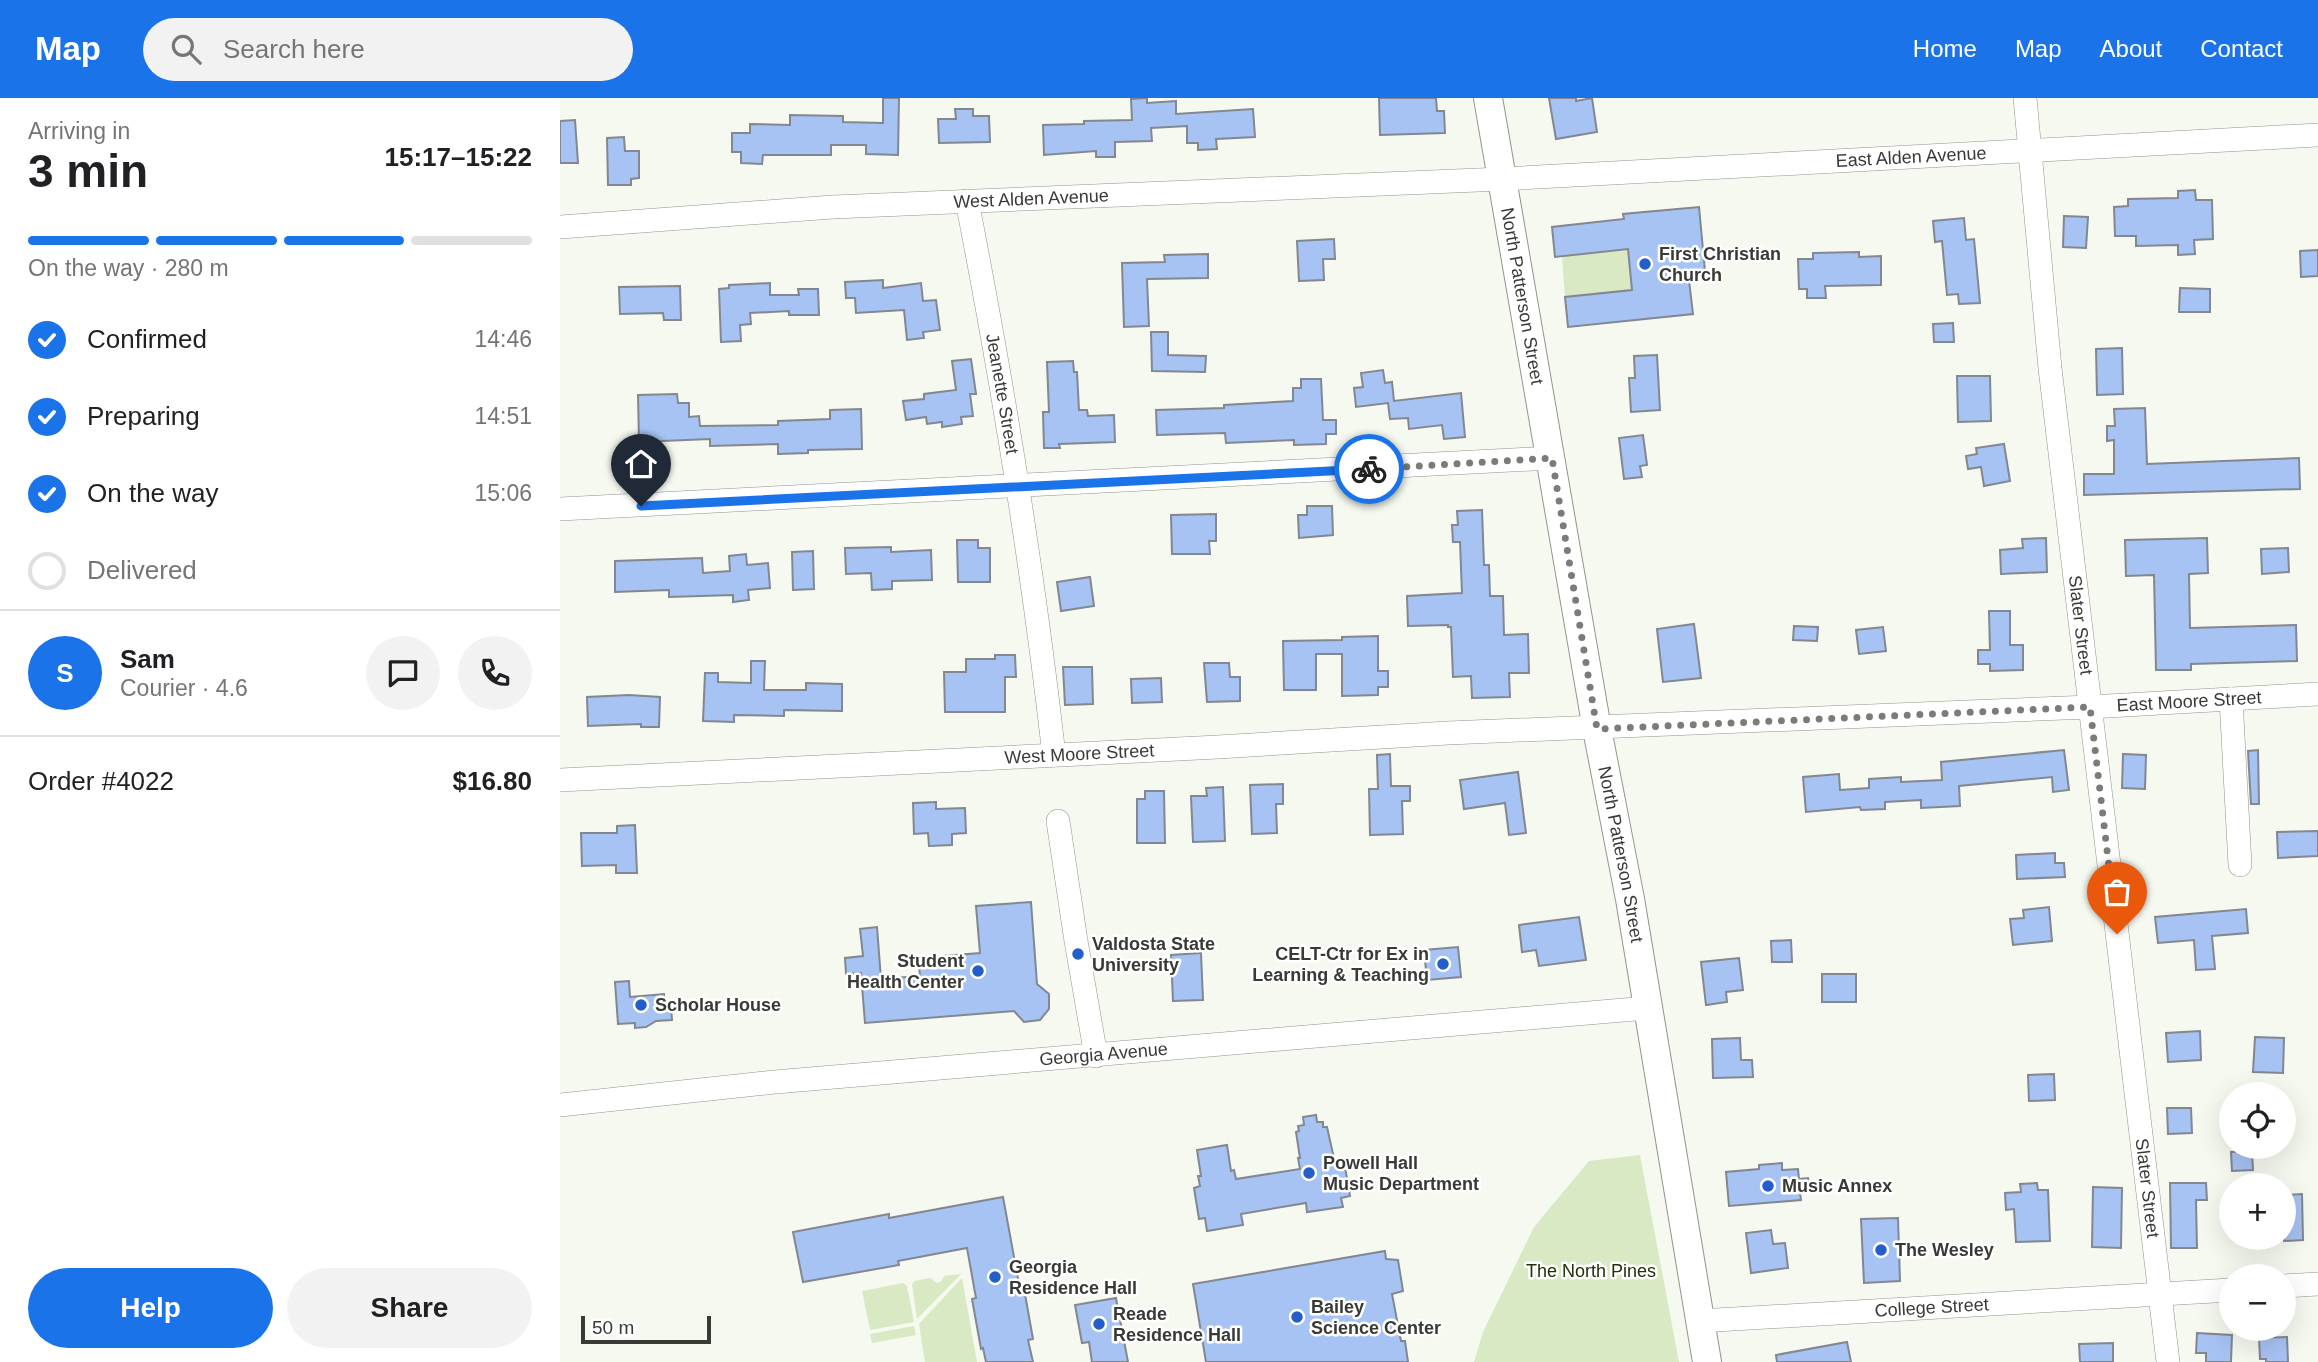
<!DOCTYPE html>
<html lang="en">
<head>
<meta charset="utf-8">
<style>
  :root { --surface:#fff; --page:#f2f2f2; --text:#202124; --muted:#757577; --line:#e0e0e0; --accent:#1a73e8 }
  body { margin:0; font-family:Helvetica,sans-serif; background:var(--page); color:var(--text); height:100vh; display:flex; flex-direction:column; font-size:26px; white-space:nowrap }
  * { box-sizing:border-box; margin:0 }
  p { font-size:23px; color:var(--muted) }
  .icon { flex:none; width:38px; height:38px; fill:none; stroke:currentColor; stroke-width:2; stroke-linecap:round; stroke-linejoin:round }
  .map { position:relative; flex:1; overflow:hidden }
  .drawer { display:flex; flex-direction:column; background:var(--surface); width:560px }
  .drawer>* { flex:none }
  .buttons { position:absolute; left:1659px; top:984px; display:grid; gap:14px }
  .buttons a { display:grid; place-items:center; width:77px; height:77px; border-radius:50%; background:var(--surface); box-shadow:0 7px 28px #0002; font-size:35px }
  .scale { position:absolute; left:21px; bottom:18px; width:130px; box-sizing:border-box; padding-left:7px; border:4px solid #383a36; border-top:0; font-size:19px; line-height:24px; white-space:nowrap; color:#383a36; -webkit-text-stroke:5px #fff; paint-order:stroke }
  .pin { position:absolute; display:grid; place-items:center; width:60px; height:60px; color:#fff; margin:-72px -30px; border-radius:50% 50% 50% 0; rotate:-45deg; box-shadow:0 0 7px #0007 }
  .pin .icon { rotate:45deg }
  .courier { position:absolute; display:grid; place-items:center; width:70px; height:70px; margin:-35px; border:5px solid #1a73e8; border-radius:50%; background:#fff; color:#222; box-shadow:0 2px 9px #0007 }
  .summary em { font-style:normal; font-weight:700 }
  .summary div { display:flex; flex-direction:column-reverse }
  .summary { display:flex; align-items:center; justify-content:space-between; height:119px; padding:0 28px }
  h1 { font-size:46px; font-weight:700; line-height:52px }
  .bar { display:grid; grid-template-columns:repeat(4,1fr); gap:10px 7px; align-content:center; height:84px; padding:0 28px }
  .bar i { height:9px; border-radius:5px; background:var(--line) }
  .bar .active { background:var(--accent) }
  .bar p { grid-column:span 4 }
  .line { display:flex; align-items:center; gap:18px; padding:0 28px; border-top:2px solid var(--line) }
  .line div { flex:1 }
  .round { display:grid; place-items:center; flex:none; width:74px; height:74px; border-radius:37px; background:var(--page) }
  ol { padding:0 28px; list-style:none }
  li { display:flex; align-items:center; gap:21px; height:77px }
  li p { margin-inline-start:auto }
  li .icon { padding:7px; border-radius:50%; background:var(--accent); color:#fff; stroke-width:4 }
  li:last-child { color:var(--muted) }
  li i { width:38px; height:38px; border:4px solid var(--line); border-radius:50% }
  .action { display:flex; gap:14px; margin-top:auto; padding:14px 28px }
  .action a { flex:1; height:80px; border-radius:42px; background:var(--accent); color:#fff; font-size:28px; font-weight:700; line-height:80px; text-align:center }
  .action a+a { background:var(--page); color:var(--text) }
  header { display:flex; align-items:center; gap:42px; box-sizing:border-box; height:98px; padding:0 35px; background:var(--accent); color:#fff }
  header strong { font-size:33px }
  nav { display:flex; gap:38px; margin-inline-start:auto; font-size:24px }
  .search { width:490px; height:63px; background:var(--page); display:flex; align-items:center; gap:18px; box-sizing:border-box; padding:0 24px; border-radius:38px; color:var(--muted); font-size:26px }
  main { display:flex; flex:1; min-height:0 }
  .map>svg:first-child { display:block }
  .green { fill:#d9e9c4 }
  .building { fill:#a7c3f4; stroke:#828790; stroke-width:2 }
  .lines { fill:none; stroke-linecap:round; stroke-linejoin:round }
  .minor-casing { stroke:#91958c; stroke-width:24 }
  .major-casing { stroke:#91958c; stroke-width:30 }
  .minor { stroke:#fff; stroke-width:23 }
  .major { stroke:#fff; stroke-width:28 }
  .done { stroke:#7a7d77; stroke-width:7; stroke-dasharray:0 12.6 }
  .route { stroke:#1a73e8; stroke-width:9 }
  .poi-dot { fill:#245ecb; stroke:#fff; stroke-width:2.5 }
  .labels { text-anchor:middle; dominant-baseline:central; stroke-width:5; stroke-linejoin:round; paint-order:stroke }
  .street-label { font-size:18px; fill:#383a36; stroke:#fff }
  .poi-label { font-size:18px; font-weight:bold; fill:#383a36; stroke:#fff; text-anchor:start }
  .park-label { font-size:18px; fill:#223008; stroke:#fff }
</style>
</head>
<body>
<header>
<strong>Map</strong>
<div class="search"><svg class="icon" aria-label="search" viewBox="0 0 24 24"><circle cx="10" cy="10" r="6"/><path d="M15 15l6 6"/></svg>Search here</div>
<nav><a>Home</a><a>Map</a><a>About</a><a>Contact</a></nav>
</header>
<main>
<section class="drawer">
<div class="summary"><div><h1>3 min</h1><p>Arriving in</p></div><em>15:17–15:22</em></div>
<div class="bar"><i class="active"></i><i class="active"></i><i class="active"></i><i></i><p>On the way · 280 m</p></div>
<ol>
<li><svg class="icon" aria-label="check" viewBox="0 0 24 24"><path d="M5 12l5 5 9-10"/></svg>Confirmed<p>14:46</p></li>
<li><svg class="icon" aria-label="check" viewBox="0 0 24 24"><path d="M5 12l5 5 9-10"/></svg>Preparing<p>14:51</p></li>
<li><svg class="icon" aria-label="check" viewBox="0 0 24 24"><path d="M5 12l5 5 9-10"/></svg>On the way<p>15:06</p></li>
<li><i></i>Delivered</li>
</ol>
<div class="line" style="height:126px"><b class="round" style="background:var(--accent);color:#fff">S</b><div><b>Sam</b><p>Courier · 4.6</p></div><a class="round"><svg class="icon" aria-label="chat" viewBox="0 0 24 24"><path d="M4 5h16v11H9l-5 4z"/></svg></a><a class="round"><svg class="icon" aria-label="phone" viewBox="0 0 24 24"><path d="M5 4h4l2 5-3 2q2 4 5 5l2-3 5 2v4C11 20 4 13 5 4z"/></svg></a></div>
<div class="line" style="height:91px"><div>Order #4022</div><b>$16.80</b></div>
<div class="action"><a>Help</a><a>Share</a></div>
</section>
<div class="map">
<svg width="1758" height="1264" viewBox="0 0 1758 1264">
  <rect width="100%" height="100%" fill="#f5f9ef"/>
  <g class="green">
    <path d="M1068,151l4,41 -67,7 -3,-41z"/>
    <path d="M1080,1057l39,207h-205l9,-30 51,-105 55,-66z"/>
    <path d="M401,1176l-44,45 -5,-34 2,-4 16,-3 7,5 5,-2 2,-5z"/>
    <path d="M402,1180l15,84h-52l-6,-38z"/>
    <path d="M343,1185l4,3 7,36 -44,8 -8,-39z"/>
    <path d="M354,1228l2,9 -44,8 -2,-9z"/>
  </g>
  <g class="building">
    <path d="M323,0h16l-1,57 -32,-1v-9h-35v10h-68l-1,9 -21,-1v-11h-9v-19h18v-9l40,1v-10l53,1v6l40,1z"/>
    <path d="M587,0v5l29,-2v13l77,-5 2,28 -39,2 1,10 -19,1v-7h-11v-17l-36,2 1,13 -37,1v15h-19v-6l-52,4 -1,-30 41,-1v-3l48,-1 -1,-21z"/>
    <path d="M819,0h57l1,13h7l1,22 -65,2z"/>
    <path d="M989,0h27v3l16,-3 5,34 -41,7z"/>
    <path d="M395,11h18v7h16l1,26 -51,1 -1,-24h18z"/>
    <path d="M15,22l3,43h-18v-42z"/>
    <path d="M64,39l1,14h14v27l-8,1v6h-23l-1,-47z"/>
    <path d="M1635,92l1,10h16l1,39 -19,1 1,14 -17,1v-10l-42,1v-10h-21l-1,-29 14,-1v-7l50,-1v-7z"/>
    <path d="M1139,109l6,64 -17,1 5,42 -125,13 -3,-30 67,-7 -4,-41 -73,8 -3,-30 72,-8 -1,-5z"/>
    <path d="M1504,118l24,1 -2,31 -23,-1z"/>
    <path d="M1404,120l2,22 8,-1 6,64 -21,1 -1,-10 -11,1 -5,-54 -7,1 -2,-21z"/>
    <path d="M774,141l1,20h-12l1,21 -25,1 -2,-40z"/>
    <path d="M1758,152v26l-17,1 -1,-26z"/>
    <path d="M1299,154v5l22,-1v29l-56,1 1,12h-19v-9h-8l-1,-30h15v-6z"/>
    <path d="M648,156v24l-61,1 2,47 -25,1 -2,-64 43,-1 -1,-7z"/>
    <path d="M323,182v8l38,-5 2,18 13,-1 4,30 -17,2 1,6 -17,2 -3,-30 -48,3 -1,-15h-9l-1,-16z"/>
    <path d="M210,185v12h29l-1,-6h20l1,26h-30v-4l-39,2 1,11 -11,1 1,16 -20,1 -2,-53 10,-1v-3z"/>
    <path d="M120,188l1,34h-17l-1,-7 -43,1 -1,-27z"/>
    <path d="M1620,190l30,1v23h-31z"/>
    <path d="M1393,225l1,19h-20l-1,-18z"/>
    <path d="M591,234h17v23l38,1 -1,16 -53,-1z"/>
    <path d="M1562,250l1,46 -26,1 -1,-46z"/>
    <path d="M1097,257l3,55 -29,2 -2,-34h6l-1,-22z"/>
    <path d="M411,261l5,35h-6l3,22 -12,1 1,7 -20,3v-5l-15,2 -1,-7 -20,3 -3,-19 21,-2v-5l32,-4 -4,-29z"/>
    <path d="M513,263l1,11h3l2,38h8l1,6 26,-1 1,27 -56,2 1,4h-16l-1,-36h6l-2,-50z"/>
    <path d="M823,272l2,13 7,-1 2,19 67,-8 4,44 -21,2 -2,-14 -33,4 -1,-11 -18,1 -2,-16 -32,4 -2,-19 9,-1 -2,-14z"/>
    <path d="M1397,278h33l1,45 -33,1z"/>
    <path d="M741,281h20l2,41h13v14h-10v10l-32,1v-5l-68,3 -1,-10 -68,2 -1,-25 68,-2v-3l69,-4v-13h8z"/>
    <path d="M117,296l1,9h11v14l10,-1 1,10 78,-1v-4l52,-2v-9l31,-1 1,40 -54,1v3l-30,1v-10l-68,2v-7l-71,3 -1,-47z"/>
    <path d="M1585,310l2,56 152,-6 1,31 -216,6v-21h30v-34l-7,1v-15h8l-1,-17z"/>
    <path d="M1083,337l4,30 -7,1 2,11 -18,2 -5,-41z"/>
    <path d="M1444,346l6,37 -26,5 -3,-19 -13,2 -2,-13 11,-2 -1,-6z"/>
    <path d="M747,408h25l1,29 -34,3 -1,-23h9z"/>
    <path d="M922,412l2,55h5l1,31h13l1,39 24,-1 1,39h-20l1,24 -38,1 -1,-22 -18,1 -2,-50h-3v-2l-40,1 -1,-30 55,-3 -2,-51h-7l-1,-17h6l-1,-14z"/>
    <path d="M656,416v27h-7l1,13h-38l-1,-39z"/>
    <path d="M1486,440l1,34 -46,2 -1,-24 23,-2 -1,-9z"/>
    <path d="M1647,440l1,35 -19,1 1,54 106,-3 1,36 -106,3v6h-35l-2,-95 -28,1 -1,-36z"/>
    <path d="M397,442h21v8h12v34h-32z"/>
    <path d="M331,449v5l40,-2 1,30 -40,1v8l-20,1 -1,-17 -25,1 -1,-26z"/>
    <path d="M1728,450l1,24 -27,2 -1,-25z"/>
    <path d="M253,453l1,38 -21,1 -1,-38z"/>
    <path d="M186,456l1,11 21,-2 2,25 -22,2 1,10 -16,2v-7l-64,2v-7l-54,2v-31l87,-3 1,15 27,-2 -1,-15z"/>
    <path d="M530,479l4,29 -33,5 -4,-29z"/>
    <path d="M1429,513h21v34h13v25l-33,1v-7h-12v-14h12z"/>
    <path d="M1134,526l7,54 -38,4 -6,-53z"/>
    <path d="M1234,528l24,1 -1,14 -24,-1z"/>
    <path d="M1323,529l3,24 -27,3 -3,-24z"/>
    <path d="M818,538v35h10v16h-10v8l-36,1v-42h-26v36h-32l-1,-49 59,-1v-3z"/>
    <path d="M435,557h20l1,22h-11v35h-60l-1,-40h22v-13h29z"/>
    <path d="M191,563h14l-1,29h42v-7l36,1v27l-58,-1v6l-50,-1v7l-31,-1 2,-48h13v9l33,1z"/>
    <path d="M644,565h25l1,14h10v24l-33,1z"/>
    <path d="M503,569h29l1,37 -28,1z"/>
    <path d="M601,580l1,24 -30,1 -1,-24z"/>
    <path d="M69,597l31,2 -1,30h-18v-3l-53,2 -1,-29z"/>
    <path d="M1504,652l5,40 -16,2 -1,-15 -93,9 1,20 -39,2v-8l-36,2v7l-24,1 -1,-3 -54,5 -3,-35 36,-3 1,16 29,-2v-9l32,-2v5l41,-2 -1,-18z"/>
    <path d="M1698,652l1,54h-8l-3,-53z"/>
    <path d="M830,656l1,32h19v15h-8l1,33 -33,1 -1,-46h9l-1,-34z"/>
    <path d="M1563,656l23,1 -1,34 -23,-1z"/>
    <path d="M958,674l8,61 -17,2 -4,-32 -41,6 -4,-29z"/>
    <path d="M723,686v20h-7l1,29 -25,1 -2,-49z"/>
    <path d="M663,689l2,54 -32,1 -2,-46h16l-1,-8z"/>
    <path d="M585,693h19l1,52h-28v-44h8z"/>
    <path d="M376,704v7l29,-1 1,25 -14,1v11l-23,1 -1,-13 -14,1 -1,-31z"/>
    <path d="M75,727l2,48h-21v-8l-34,1 -1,-33h36v-7z"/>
    <path d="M1758,733v25l-40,2 -1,-26z"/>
    <path d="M1495,755v10h9l1,14 -48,2 -1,-24z"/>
    <path d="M471,804l6,82 12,10v15l-9,11 -16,2 -10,-11 -149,12 -4,-50 -15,1 -1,-16 18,-2 -3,-27 17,-2 4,52 39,-3 -2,-18 62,-5 -4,-47z"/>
    <path d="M1489,809l3,34 -39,4 -3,-26 14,-1 -1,-8z"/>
    <path d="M1686,811l2,24 -36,3 3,33 -19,1 -2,-30 -36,3 -3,-26z"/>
    <path d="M1019,819l7,43 -47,6 -3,-16 -14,2 -3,-27z"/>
    <path d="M1231,842l1,22h-20l-1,-21z"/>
    <path d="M898,849l3,30 -34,3 -3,-30z"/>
    <path d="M641,855l2,47 -30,1 -2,-46z"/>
    <path d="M1179,860l4,32 -17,2 1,10 -21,3 -5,-43z"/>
    <rect x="1262" y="876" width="34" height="28"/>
    <path d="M69,883l1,16 34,-3 1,11 6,-1 1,16 -16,1 -10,6 -11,1v-5l-17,1 -3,-42z"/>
    <path d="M1640,933l1,29 -33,2 -2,-29z"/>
    <path d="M1695,939l29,1 -1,35 -30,-1z"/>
    <path d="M1180,940l1,22h11l1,17 -40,1 -1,-39z"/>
    <path d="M1494,976l1,26 -26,1 -1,-26z"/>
    <path d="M1607,1010h24l1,25 -24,1z"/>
    <path d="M756,1017l1,7h6v5h4l8,36 9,-2 6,35 -9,2 2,9 -36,5 -1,-9 -65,11 2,11 -36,6 -2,-13 -6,1 -5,-31 6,-2 -2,-10h3l-4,-26 30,-5 4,26 3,-1 2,9 64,-10 -2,-11h2l-4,-26 3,-1 -1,-5 6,-1 -1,-8z"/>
    <path d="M1692,1053l1,19 -21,1 -1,-19z"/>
    <path d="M1222,1065v7l16,-1 1,10 9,-1 2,14 -10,1 1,7 -72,6 -3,-34 33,-3v-4z"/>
    <path d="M1477,1085l1,7h10l2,51 -34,1 -2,-33 -8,1 -1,-17 16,-1 -1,-8z"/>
    <path d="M1610,1085h36l1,17h-11l1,48h-26z"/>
    <path d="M1533,1089l29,1 -1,60 -29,-1z"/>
    <path d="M1742,1096l1,46 -19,1v-46z"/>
    <path d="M443,1099l18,98 4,-1 8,45 -5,1 5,22h-47l-3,-14 -2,1 -9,-50 4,-1 -9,-50 -69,13 1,4 -96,17 -10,-50 96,-18v4z"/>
    <path d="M1338,1120l2,63 -36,2 -3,-64z"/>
    <path d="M1211,1132l2,14 12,-1 3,25 -37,5 -5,-40z"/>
    <path d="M825,1153l1,8 12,1 5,31 -11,3 9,47h4l3,21h-202l-13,-78z"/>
    <path d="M556,1200l12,64h-36l-3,-20 -7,1 -7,-38z"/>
    <path d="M1637,1235l35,2 -1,27h-25v-9h-10z"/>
    <path d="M1727,1239l1,25h-22v-3h-6l-1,-21z"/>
    <path d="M1287,1244l4,20h-74l-1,-7z"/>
    <path d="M1553,1245v19h-33l-1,-18z"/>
  </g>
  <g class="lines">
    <g class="minor-casing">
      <g id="minor">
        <path id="s1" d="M1465,0l25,270 118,994"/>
        <path id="s2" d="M407,103c36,184 66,368 87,554"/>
        <path id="s3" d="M0,129l273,-20 669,-28 816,-44"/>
        <path d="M0,411l992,-51"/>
        <path d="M1671,601l9,166"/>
        <path id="s4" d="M0,682l658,-33 230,-14 642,-26 228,-13"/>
        <path d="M498,723l18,120 20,115"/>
        <path id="s5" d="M0,1007l215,-23 872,-74"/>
        <path d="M1724,1188l34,-2"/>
        <path id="s6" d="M1139,1223l532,-31"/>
      </g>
    </g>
    <g class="major-casing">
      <g id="major">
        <path id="s7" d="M928,0l109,631 33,170 77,463"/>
      </g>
    </g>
    <use href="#minor" class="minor"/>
    <use href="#major" class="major"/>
  </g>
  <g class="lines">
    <path class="done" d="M809,371l183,-11 45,271 493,-22 27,227"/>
    <path class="route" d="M81,408l728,-37"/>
  </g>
  <g class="poi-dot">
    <circle cx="1085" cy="166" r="7"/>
    <circle cx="518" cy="856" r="7"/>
    <circle cx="883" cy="866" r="7"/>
    <circle cx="418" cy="873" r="7"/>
    <circle cx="81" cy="907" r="7"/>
    <circle cx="749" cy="1075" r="7"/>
    <circle cx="1208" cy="1088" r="7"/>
    <circle cx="1321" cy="1152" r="7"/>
    <circle cx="435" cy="1179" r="7"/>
    <circle cx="737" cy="1219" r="7"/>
    <circle cx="539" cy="1226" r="7"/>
  </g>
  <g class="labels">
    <g class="street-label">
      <text stroke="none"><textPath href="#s3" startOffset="1353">East Alden Avenue</textPath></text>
      <text stroke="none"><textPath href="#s3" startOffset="472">West Alden Avenue</textPath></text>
      <text stroke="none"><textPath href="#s7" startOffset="201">North Patterson Street</textPath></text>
      <text stroke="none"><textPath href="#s2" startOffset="196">Jeanette Street</textPath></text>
      <text stroke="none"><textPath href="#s1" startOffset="530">Slater Street</textPath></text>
      <text stroke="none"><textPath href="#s4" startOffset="1631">East Moore Street</textPath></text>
      <text stroke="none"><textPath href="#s4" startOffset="520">West Moore Street</textPath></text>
      <text stroke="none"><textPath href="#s7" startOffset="768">North Patterson Street</textPath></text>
      <text stroke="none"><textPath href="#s5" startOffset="546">Georgia Avenue</textPath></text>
      <text stroke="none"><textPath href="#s1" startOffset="1097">Slater Street</textPath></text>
      <text stroke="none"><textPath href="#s6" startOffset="233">College Street</textPath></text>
    </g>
    <g class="poi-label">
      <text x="1099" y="156">First Christian<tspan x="1099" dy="21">Church</tspan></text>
      <text x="532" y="846">Valdosta State<tspan x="532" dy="21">University</tspan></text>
      <text x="869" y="856" text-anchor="end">CELT-Ctr for Ex in<tspan x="869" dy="21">Learning &amp; Teaching</tspan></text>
      <text x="404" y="863" text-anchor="end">Student<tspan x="404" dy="21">Health Center</tspan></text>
      <text x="95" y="907">Scholar House</text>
      <text x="763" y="1065">Powell Hall<tspan x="763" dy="21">Music Department</tspan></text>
      <text x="1222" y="1088">Music Annex</text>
      <text x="1335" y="1152">The Wesley</text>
      <text x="449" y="1169">Georgia<tspan x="449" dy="21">Residence Hall</tspan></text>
      <text x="751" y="1209">Bailey<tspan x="751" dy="21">Science Center</tspan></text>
      <text x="553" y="1216">Reade<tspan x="553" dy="21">Residence Hall</tspan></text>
    </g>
    <g class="park-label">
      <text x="1031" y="1173">The North Pines</text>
    </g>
  </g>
</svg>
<div class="buttons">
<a><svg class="icon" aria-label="locate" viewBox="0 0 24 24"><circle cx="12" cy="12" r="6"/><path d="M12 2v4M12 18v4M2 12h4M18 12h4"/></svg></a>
<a>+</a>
<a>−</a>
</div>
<div class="scale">50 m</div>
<div class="pin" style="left:1557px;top:836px;background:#ea580c"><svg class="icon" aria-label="bag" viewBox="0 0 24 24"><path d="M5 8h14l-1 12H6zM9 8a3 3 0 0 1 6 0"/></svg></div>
<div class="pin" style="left:81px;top:408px;background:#1f2937"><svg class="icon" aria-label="home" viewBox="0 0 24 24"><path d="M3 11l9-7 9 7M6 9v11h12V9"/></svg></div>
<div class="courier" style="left:809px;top:371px"><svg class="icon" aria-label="bike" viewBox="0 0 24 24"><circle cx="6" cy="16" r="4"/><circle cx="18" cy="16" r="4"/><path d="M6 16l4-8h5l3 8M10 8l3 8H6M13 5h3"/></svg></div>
</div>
</main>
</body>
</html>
